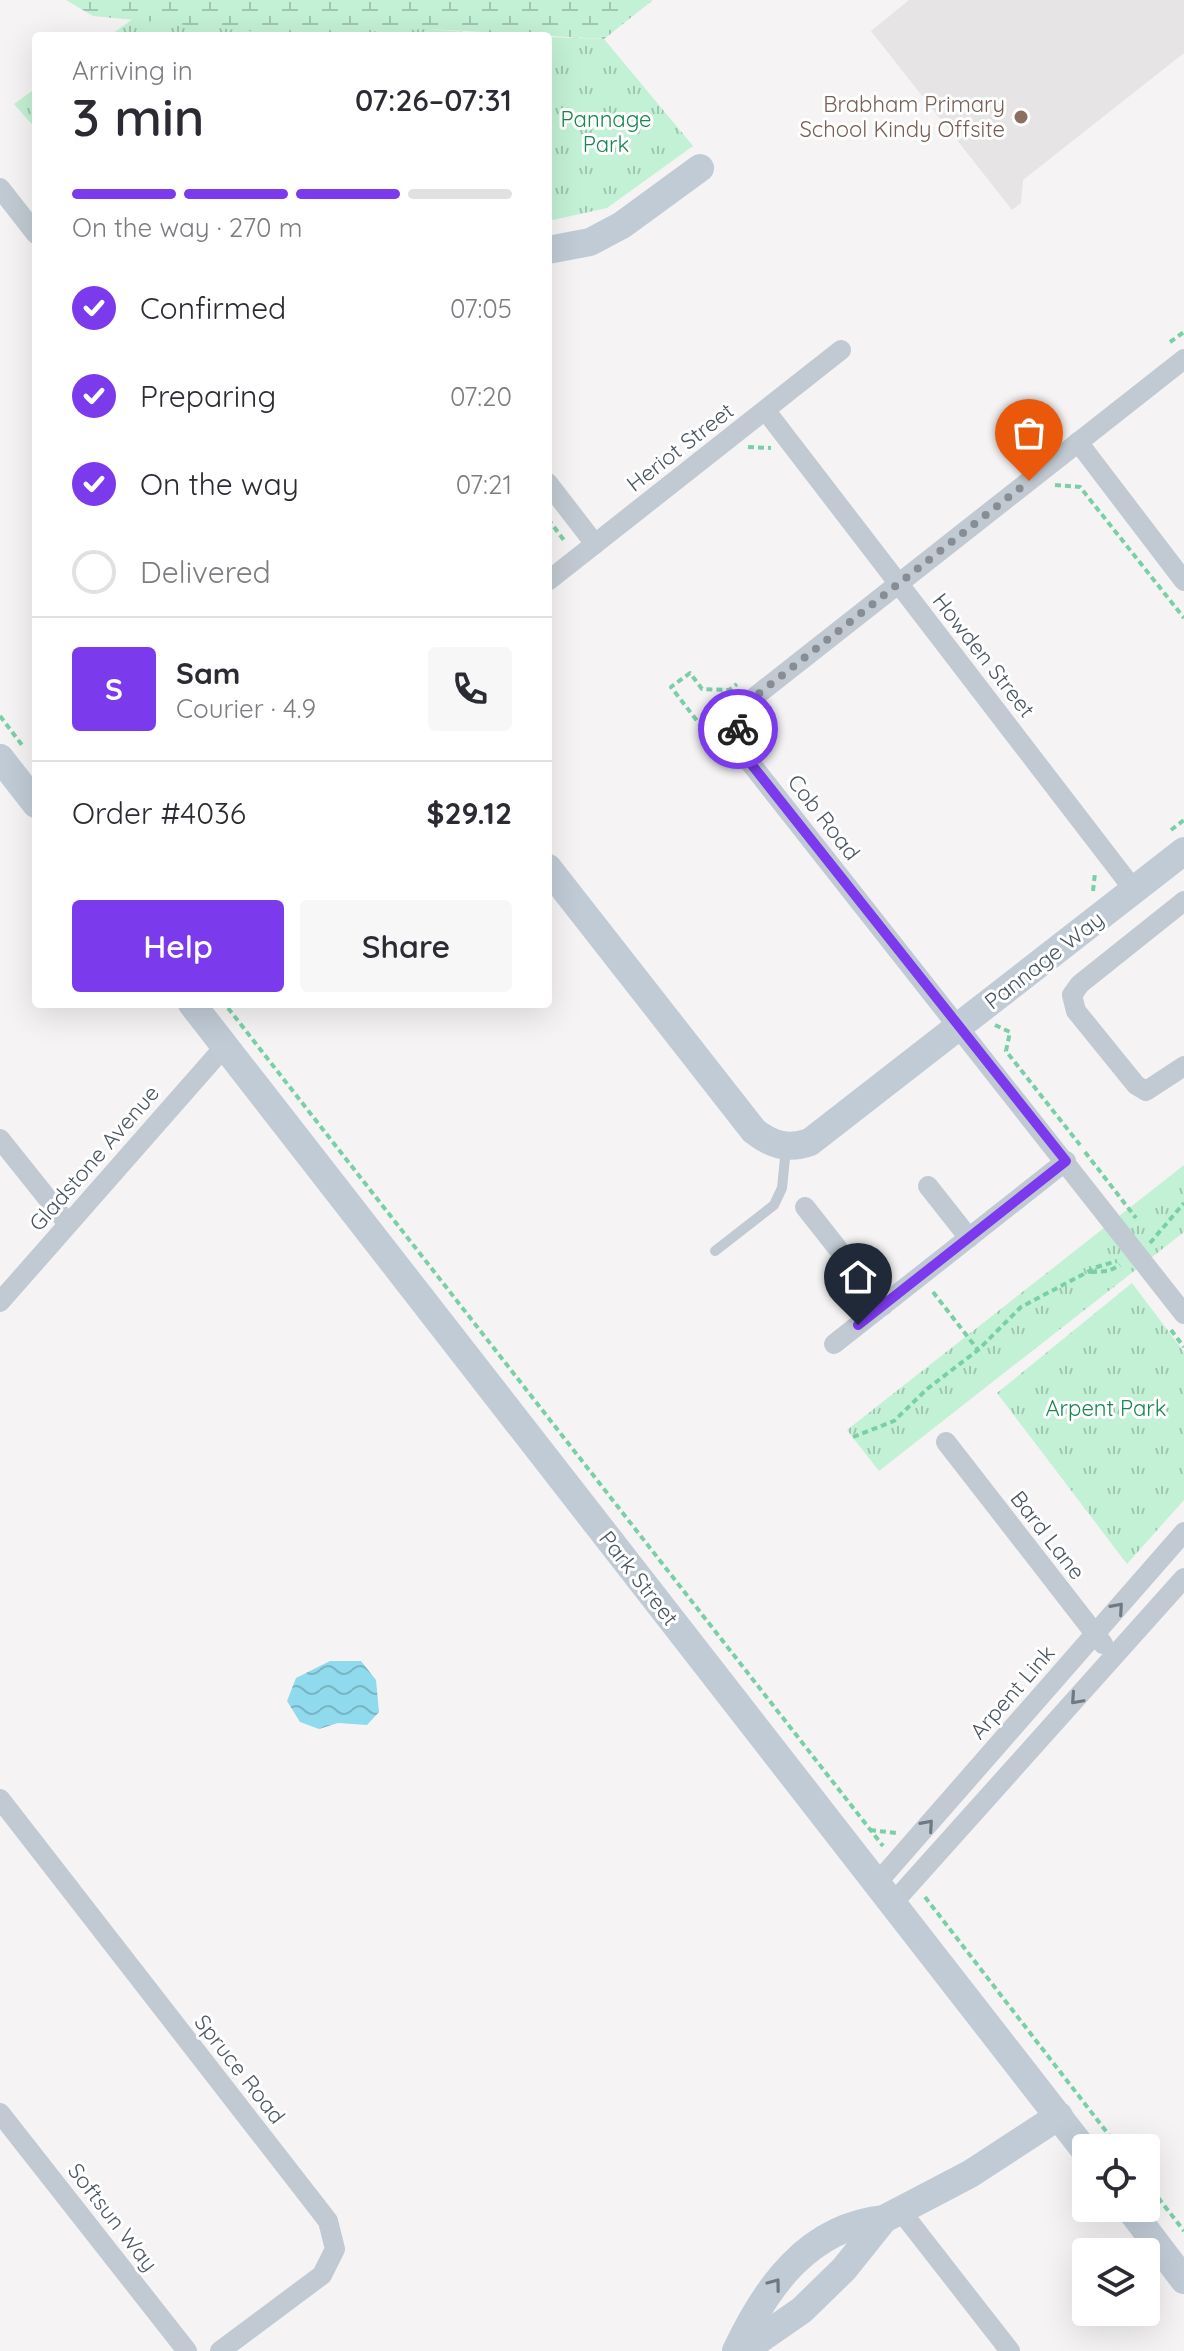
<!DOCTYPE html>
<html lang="en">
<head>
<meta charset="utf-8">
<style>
  :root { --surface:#fff; --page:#f7f7f7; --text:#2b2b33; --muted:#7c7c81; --line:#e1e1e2; --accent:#7c3aed }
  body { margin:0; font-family:Quicksand,sans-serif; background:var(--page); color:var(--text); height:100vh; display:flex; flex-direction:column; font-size:30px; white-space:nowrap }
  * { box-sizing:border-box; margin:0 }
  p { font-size:26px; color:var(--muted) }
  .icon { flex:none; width:44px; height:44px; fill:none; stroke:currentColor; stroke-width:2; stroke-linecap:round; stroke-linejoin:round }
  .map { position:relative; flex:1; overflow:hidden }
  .drawer { position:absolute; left:32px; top:32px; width:520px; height:976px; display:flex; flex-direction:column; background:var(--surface); border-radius:8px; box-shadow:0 8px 32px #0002 }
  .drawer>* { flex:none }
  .buttons { position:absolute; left:1072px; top:2134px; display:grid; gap:16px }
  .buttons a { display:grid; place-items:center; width:88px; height:88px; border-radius:8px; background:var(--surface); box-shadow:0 8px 32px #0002; font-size:40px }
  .pin { position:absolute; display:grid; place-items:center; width:68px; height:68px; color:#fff; margin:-82px -34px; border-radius:50% 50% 50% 0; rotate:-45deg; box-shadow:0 0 8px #0007 }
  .pin .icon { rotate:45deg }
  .courier { position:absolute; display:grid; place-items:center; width:80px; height:80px; margin:-40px; border:6px solid #7c3aed; border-radius:50%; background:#fff; color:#222; box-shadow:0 2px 10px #0007 }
  .headline em { font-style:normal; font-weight:600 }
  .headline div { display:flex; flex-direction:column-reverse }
  .headline { display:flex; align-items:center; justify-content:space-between; height:136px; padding:0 40px }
  h1 { font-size:52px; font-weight:600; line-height:60px }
  .bar { display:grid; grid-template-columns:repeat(4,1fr); gap:12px 8px; align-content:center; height:96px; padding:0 40px }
  .bar i { height:10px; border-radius:6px; background:var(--line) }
  .bar .current { background:var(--accent) }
  .bar p { grid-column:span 4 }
  .line { display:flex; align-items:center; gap:20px; padding:0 40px; border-top:2px solid var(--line) }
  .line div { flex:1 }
  .round { display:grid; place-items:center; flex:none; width:84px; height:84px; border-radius:8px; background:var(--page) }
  ol { padding:0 40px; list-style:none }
  li { display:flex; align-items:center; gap:24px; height:88px }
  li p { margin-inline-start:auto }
  li .icon { padding:8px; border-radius:50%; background:var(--accent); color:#fff; stroke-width:4 }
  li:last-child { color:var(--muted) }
  li i { width:44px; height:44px; border:4px solid var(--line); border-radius:50% }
  .action { display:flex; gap:16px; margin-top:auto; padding:16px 40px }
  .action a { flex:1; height:92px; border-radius:8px; background:var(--accent); color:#fff; font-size:32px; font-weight:600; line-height:92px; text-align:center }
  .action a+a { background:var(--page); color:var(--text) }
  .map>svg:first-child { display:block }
  .education { fill:#e6e4e5 }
  .grass { fill:url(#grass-tufts) }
  .wetland { fill:url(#wetland-marsh) }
  .water { fill:url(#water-waves) }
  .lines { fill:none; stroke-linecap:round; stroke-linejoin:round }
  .path { stroke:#7ad0a6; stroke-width:4; stroke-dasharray:6 4; stroke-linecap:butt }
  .lane { stroke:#c1cad2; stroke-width:10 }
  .street { stroke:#c1cad2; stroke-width:20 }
  .secondary { stroke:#c1cbd6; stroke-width:28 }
  .oneway { stroke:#6e7983 }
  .oneway2 { stroke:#6e7984 }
  .done { stroke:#868d94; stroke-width:8; stroke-dasharray:0 14.4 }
  .route { stroke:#7c3aed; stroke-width:10 }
  .education-dot { fill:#8d6e63; stroke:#fff; stroke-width:3 }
  .labels { text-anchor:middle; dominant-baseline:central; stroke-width:6; stroke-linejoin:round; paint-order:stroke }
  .education-label { font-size:22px; fill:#785e54; stroke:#fff; text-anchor:end }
  .park-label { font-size:22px; fill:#17864f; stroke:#fff }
  .street-label { font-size:22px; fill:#4a5661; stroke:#fff }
</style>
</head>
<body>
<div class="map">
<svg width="1184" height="2351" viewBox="0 0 1184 2351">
  <defs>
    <pattern id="grass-tufts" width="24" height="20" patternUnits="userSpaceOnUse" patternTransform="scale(2)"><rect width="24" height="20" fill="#c3f1d5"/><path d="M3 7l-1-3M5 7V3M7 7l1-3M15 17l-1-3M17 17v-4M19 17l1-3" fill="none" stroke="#a0c6b0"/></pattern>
    <pattern id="wetland-marsh" width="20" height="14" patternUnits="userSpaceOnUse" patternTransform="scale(2)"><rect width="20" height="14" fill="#c3f1d5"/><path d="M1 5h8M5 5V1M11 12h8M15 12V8" fill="none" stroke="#a0c6b0"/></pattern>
    <pattern id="water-waves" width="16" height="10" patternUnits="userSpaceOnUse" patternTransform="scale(2)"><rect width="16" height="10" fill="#90daee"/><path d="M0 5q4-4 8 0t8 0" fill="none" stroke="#78b4c4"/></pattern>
  </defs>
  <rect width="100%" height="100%" fill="#f5f3f3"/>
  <path class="education" d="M909,0h275v53l-161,127 -2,23 -9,7 -141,-179z"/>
  <g class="grass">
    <path d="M133,19l297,10 82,7h-403z"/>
    <path d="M548,37l56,2 89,107 -86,62 -59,13z"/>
    <path d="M36,88v41l-22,-25z"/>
    <path d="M1184,1165v67l-305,239 -32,-41z"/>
    <path d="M1132,1283l52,69v148l-57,64 -130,-171z"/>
  </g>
  <path class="wetland" d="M66,0h587l-49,39 -174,-10 -140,6 -197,-19z"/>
  <path class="water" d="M330,1661h31l15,19 3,32 -12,13 -29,-2 -19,6 -19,-7 -13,-21 9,-23z"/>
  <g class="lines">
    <g class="path">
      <path d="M1170,342l14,-10"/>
      <path d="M748,447l23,1"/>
      <path d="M1055,485l25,2 104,131"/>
      <path d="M548,519l18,24"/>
      <path d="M0,716l22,29"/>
      <path d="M721,752l-50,-65 19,-14 12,16 27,1 8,-6"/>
      <path d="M1171,830l13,-10"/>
      <path d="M1093,891l2,-18"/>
      <path d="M228,1008l655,838"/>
      <path d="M995,1025l15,7 -4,19 74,94"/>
      <path d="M1085,1152l51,66"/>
      <path d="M1150,1243l34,-40"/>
      <path d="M1091,1272l18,-1 11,-6"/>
      <path d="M933,1292l45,58"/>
      <path d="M1171,1330l13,17"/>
      <path d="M853,1437l41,-16 33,-32 51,-39 43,-43 76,-40 20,-6"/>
      <path d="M870,1830l26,3"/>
      <path d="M925,1897l194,251"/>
      <path d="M1146,2182l38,49"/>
    </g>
    <path class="lane" d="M715,1251l59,-46 8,-17 4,-40"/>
    <g class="street">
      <path d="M0,188l36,46"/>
      <path d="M1184,359l-432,340c-18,18 -17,41 -4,61l436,554"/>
      <path d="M766,411l368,479"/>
      <path d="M1078,442l106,139"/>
      <path d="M548,483l47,61"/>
      <path d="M548,581l293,-231"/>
      <path d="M1184,901l-104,83 -8,11 4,16 60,74 10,6 38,-25"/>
      <path d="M0,1139l68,85"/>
      <path d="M928,1186l41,52"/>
      <path d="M805,1207l78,99"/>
      <path d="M0,1302l225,-256"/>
      <path d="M834,1344l232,-183"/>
      <path d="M946,1442l157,202"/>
      <path d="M0,1799l328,422 7,28 -13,26 -102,76"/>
      <path d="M877,1883l307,-351"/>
      <path d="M893,1903l291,-325"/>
      <path d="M0,2113l187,238"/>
      <path d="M900,2210l110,141"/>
    </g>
    <g class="secondary">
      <path d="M548,250l42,-8 32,-17 78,-57"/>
      <path d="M0,758l36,46"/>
      <path d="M548,868l206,263c18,14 34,19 56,11l374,-291"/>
      <path d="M192,1004l894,1148"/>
      <path d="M1129,2208l55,72"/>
      <path d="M736,2351c30,-64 72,-124 148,-132"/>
      <path d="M743,2351l59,-41 42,-41 40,-50 86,-45 89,-58"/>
    </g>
  </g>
  <defs><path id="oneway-chevron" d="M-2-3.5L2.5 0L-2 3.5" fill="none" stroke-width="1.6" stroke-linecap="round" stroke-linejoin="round" transform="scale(2)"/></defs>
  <g class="oneway">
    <use href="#oneway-chevron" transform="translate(1118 1608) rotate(-49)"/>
    <use href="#oneway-chevron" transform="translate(1076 1699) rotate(132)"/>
    <use href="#oneway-chevron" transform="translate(928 1825) rotate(-49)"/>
  </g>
  <use class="oneway2" href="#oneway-chevron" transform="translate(775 2284) rotate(-53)"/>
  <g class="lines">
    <path class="done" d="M738,729l4,-17 10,-13 277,-218"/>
    <path class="route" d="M738,729l10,31 318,401 -208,164"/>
  </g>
  <circle class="education-dot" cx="1021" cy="117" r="8"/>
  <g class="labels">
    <g class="education-label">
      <text x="1005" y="104">Brabham Primary<tspan x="1005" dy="25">School Kindy Offsite</tspan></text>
    </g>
    <g class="park-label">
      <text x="606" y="119">Pannage<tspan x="606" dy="25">Park</tspan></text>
      <text x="1106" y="1408">Arpent Park</text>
    </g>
    <g class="street-label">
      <text transform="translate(680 447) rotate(-38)">Heriot Street</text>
      <text transform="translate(984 655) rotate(52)">Howden Street</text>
      <text transform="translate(824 817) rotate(52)">Cob Road</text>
      <text transform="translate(1044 960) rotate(-38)">Pannage Way</text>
      <text transform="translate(94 1158) rotate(-49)">Gladstone Avenue</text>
      <text transform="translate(1048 1535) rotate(52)">Bard Lane</text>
      <text transform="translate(639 1578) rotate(52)">Park Street</text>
      <text transform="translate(1012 1692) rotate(-49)">Arpent Link</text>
      <text transform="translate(240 2069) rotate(52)">Spruce Road</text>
      <text transform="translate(113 2217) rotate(52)">Softsun Way</text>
    </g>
  </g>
</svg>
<div class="buttons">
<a><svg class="icon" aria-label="locate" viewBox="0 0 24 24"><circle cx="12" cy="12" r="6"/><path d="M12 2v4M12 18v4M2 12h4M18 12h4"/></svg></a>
<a><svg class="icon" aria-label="layers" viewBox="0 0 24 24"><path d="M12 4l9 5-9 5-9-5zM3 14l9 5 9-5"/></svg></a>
</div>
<div class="pin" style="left:1029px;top:481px;background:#ea580c"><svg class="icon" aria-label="bag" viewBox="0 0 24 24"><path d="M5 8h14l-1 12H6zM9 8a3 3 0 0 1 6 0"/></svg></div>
<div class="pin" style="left:858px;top:1325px;background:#1f2937"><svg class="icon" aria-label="home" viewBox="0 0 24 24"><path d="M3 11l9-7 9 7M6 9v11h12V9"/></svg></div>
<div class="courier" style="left:738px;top:729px"><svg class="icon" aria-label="bike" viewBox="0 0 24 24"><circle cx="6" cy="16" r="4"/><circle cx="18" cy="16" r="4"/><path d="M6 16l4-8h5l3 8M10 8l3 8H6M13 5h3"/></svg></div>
<section class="drawer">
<div class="headline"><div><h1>3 min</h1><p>Arriving in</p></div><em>07:26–07:31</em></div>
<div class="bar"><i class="current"></i><i class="current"></i><i class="current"></i><i></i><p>On the way · 270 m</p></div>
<ol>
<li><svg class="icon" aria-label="check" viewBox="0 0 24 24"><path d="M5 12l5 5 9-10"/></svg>Confirmed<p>07:05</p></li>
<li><svg class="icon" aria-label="check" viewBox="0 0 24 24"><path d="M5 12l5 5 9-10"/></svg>Preparing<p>07:20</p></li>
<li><svg class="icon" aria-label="check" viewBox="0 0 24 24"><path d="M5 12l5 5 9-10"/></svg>On the way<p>07:21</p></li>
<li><i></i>Delivered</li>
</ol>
<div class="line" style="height:144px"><b class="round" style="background:var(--accent);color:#fff">S</b><div><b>Sam</b><p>Courier · 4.9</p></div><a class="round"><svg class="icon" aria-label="phone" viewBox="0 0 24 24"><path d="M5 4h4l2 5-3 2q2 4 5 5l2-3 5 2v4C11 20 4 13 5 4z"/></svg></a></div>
<div class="line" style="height:104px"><div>Order #4036</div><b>$29.12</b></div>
<div class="action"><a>Help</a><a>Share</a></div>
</section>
</div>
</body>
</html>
